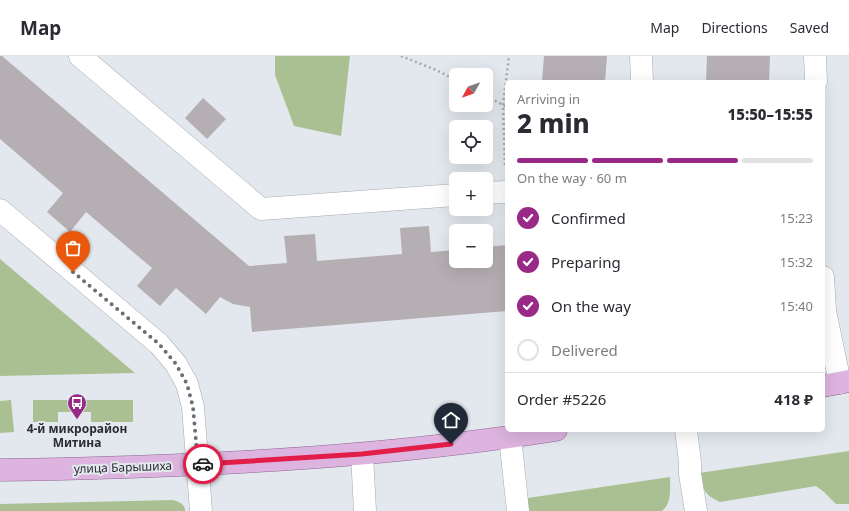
<!DOCTYPE html>
<html lang="en">
<head>
<meta charset="utf-8">
<style>
  :root { --surface:#fff; --page:#f7f7f7; --text:#2b2b33; --muted:#7c7c81; --line:#e1e1e2; --accent:#992987 }
  body { margin:0; font-family:"Noto Sans",sans-serif; background:var(--page); color:var(--text); height:100vh; display:flex; flex-direction:column; font-size:15px; white-space:nowrap }
  * { box-sizing:border-box; margin:0 }
  p { font-size:13px; color:var(--muted) }
  .icon { flex:none; width:22px; height:22px; fill:none; stroke:currentColor; stroke-width:2; stroke-linecap:round; stroke-linejoin:round }
  .map { position:relative; flex:1; overflow:hidden }
  .panel { position:absolute; left:505px; top:24px; width:320px; height:352px; display:flex; flex-direction:column; background:var(--surface); border-radius:6px; box-shadow:0 4px 16px #0002 }
  .panel>* { flex:none }
  .needle { width:26px; rotate:230deg }
  .tools { position:absolute; left:449px; top:12px; display:grid; gap:8px }
  .tools a { display:grid; place-items:center; width:44px; height:44px; border-radius:6px; background:var(--surface); box-shadow:0 4px 16px #0002; font-size:20px }
  .pin { position:absolute; display:grid; place-items:center; width:34px; height:34px; color:#fff; margin:-41px -17px; border-radius:50% 50% 50% 0; rotate:-45deg; box-shadow:0 0 4px #0007 }
  .pin .icon { rotate:45deg }
  .courier { position:absolute; display:grid; place-items:center; width:40px; height:40px; margin:-20px; border:3px solid #e11d48; border-radius:50%; background:#fff; color:#222; box-shadow:0 1px 5px #0007 }
  .head em { font-style:normal; font-weight:800 }
  .head div { display:flex; flex-direction:column-reverse }
  .head { display:flex; align-items:center; justify-content:space-between; height:68px; padding:0 12px }
  h1 { font-size:26px; font-weight:800; line-height:30px }
  .bar { display:grid; grid-template-columns:repeat(4,1fr); gap:6px 4px; align-content:center; height:48px; padding:0 12px }
  .bar i { height:5px; border-radius:3px; background:var(--line) }
  .bar .active { background:var(--accent) }
  .bar p { grid-column:span 4 }
  .line { display:flex; align-items:center; gap:10px; padding:0 12px; border-top:1px solid var(--line) }
  .line div { flex:1 }
  ol { padding:0 12px; list-style:none }
  li { display:flex; align-items:center; gap:12px; height:44px }
  li p { margin-inline-start:auto }
  li .icon { padding:4px; border-radius:50%; background:var(--accent); color:#fff; stroke-width:4 }
  li:last-child { color:var(--muted) }
  li i { width:22px; height:22px; border:2px solid var(--line); border-radius:50% }
  header { display:flex; align-items:center; gap:24px; box-sizing:border-box; height:56px; padding:0 20px; background:var(--surface); border-bottom:1px solid var(--line) }
  header strong { font-size:19px }
  nav { display:flex; gap:22px; margin-inline-start:auto; font-size:14px }
  .map>svg:first-child { display:block }
  .green { fill:#abc092 }
  .building { fill:#b5afb3 }
  .lines { fill:none; stroke-linecap:round; stroke-linejoin:round }
  .minor-casing { stroke:#a6abb0; stroke-width:23 }
  .major-casing { stroke:#8e6493; stroke-width:23 }
  .path { stroke:#a6aaaf; stroke-width:2.5; stroke-dasharray:2 3; stroke-linecap:butt }
  .minor { stroke:#fff; stroke-width:22 }
  .major { stroke:#dcb4df; stroke-width:22 }
  .done { stroke:#6b6e72; stroke-width:4; stroke-dasharray:0 7.2 }
  .route { stroke:#e11d48; stroke-width:5 }
  .labels { text-anchor:middle; dominant-baseline:central; stroke-width:4; stroke-linejoin:round; paint-order:stroke }
  .poi-label { font-size:12px; font-weight:bold; fill:#2b2d2f; stroke:#e3e8ee }
  .street-label { font-size:12px; fill:#2b2d2f; stroke:#e3e8ee }
</style>
</head>
<body>
<header>
<strong>Map</strong>
<nav><a>Map</a><a>Directions</a><a>Saved</a></nav>
</header>
<div class="map">
<svg width="849" height="455" viewBox="0 0 849 455">
  <rect width="100%" height="100%" fill="#e3e8ee"/>
  <g class="green">
    <path d="M275,0h75l-9,80 -47,-10 -19,-51z"/>
    <path d="M0,203l135,114 -135,3z"/>
    <path d="M11,344l3,32 -14,1v-32z"/>
    <path d="M33,344h100v22h-42v-10h-33v10h-25z"/>
    <path d="M849,395v53h-13l-12,-12 -8,-6 -96,16c-17,-8 -16,-12 -21,-29z"/>
    <path d="M670,421c0,12 2,26 -8,34h-140l-1,-12z"/>
    <path d="M173,444c6,2 12,4 12,11h-185v-7z"/>
  </g>
  <g class="building">
    <path d="M0,0h2l247,210 38,-3 -3,-27 31,-2 2,27 85,-7 -2,-26 29,-2 2,26 25,-2v11h30v-14l21,-2v66l-255,21 -2,-25 -17,-3 -13,-7 -14,17 -30,-26 -16,18 -23,-20 15,-18 -66,-56 -16,20 -23,-20 16,-19 -63,-54z"/>
    <path d="M544,0h63l-2,26h-63z"/>
    <path d="M707,0h63l-1,26h-63z"/>
    <path d="M203,42l23,21 -19,20 -22,-21z"/>
  </g>
  <g class="lines">
    <g class="minor-casing">
      <g id="minor">
        <path d="M80,0l181,153 195,-14"/>
        <path d="M641,0l1,26"/>
        <path d="M815,0l1,26"/>
        <path d="M486,137l21,-1"/>
        <path d="M0,154l159,134 17,20 11,20 6,23 8,104"/>
        <path d="M823,221l2,34 15,72"/>
        <path d="M686,374l4,32v12l6,37"/>
        <path d="M510,381l8,74"/>
        <path d="M362,398l3,57"/>
      </g>
    </g>
    <g class="major-casing">
      <g id="major">
        <path d="M823,330l26,-5"/>
        <path d="M0,414c186,-3 372,-11 556,-40"/>
      </g>
    </g>
    <g class="path">
      <path d="M401,0l35,14 20,10"/>
      <path d="M486,40l21,11"/>
      <path d="M505,109l-2,-60 6,-49"/>
    </g>
    <use href="#minor" class="minor"/>
    <use href="#major" class="major"/>
  </g>
  <g class="lines">
    <path class="done" d="M73,216l86,72 17,20 11,20 6,23 5,57h5"/>
    <path class="route" d="M203,408l159,-10 89,-10"/>
  </g>
  <defs>
    <g id="bus-pin" transform="scale(1)"><path d="M0 17L-7.5 6A9.5 9.5 0 1 1 7.5 6Z" fill="#992987" stroke="#e3e8ee"/><path d="M-5-6H5V4H4V6H2V4H-2V6H-4V4H-5ZM-3.5-4V0h7V-4ZM-3.5 1.2v1.5H-2V1.2ZM2 1.2v1.5H3.5V1.2Z" fill="#fff"/></g>
  </defs>
  <g fill-rule="evenodd">
    <use href="#bus-pin" x="77" y="347"/>
  </g>
  <g class="labels">
    <g class="poi-label">
      <text x="77" y="372">4-й микрорайон<tspan x="77" dy="14">Митина</tspan></text>
    </g>
    <g class="street-label">
      <text transform="translate(123 411) rotate(-2)">улица Барышиха</text>
    </g>
  </g>
</svg>
<div class="tools">
<a><svg class="needle" viewBox="-14 -14 28 28"><path d="M0-13l5 13h-10z" fill="#e53935"/><path d="M0 13l5-13h-10z" fill="#7c7c81"/></svg></a>
<a><svg class="icon" aria-label="locate" viewBox="0 0 24 24"><circle cx="12" cy="12" r="6"/><path d="M12 2v4M12 18v4M2 12h4M18 12h4"/></svg></a>
<a>+</a>
<a>−</a>
</div>
<div class="pin" style="left:73px;top:216px;background:#ea580c"><svg class="icon" aria-label="bag" viewBox="0 0 24 24"><path d="M5 8h14l-1 12H6zM9 8a3 3 0 0 1 6 0"/></svg></div>
<div class="pin" style="left:451px;top:388px;background:#1f2937"><svg class="icon" aria-label="home" viewBox="0 0 24 24"><path d="M3 11l9-7 9 7M6 9v11h12V9"/></svg></div>
<div class="courier" style="left:203px;top:408px"><svg class="icon" aria-label="car" viewBox="0 0 24 24"><path d="M5 17H2v-5l4-1 3-4h7l3 4 3 1v5h-3M9 17h6M6 11h13"/><circle cx="7" cy="17" r="2"/><circle cx="17" cy="17" r="2"/></svg></div>
<section class="panel">
<div class="head"><div><h1>2 min</h1><p>Arriving in</p></div><em>15:50–15:55</em></div>
<div class="bar"><i class="active"></i><i class="active"></i><i class="active"></i><i></i><p>On the way · 60 m</p></div>
<ol>
<li><svg class="icon" aria-label="check" viewBox="0 0 24 24"><path d="M5 12l5 5 9-10"/></svg>Confirmed<p>15:23</p></li>
<li><svg class="icon" aria-label="check" viewBox="0 0 24 24"><path d="M5 12l5 5 9-10"/></svg>Preparing<p>15:32</p></li>
<li><svg class="icon" aria-label="check" viewBox="0 0 24 24"><path d="M5 12l5 5 9-10"/></svg>On the way<p>15:40</p></li>
<li><i></i>Delivered</li>
</ol>
<div class="line" style="height:52px"><div>Order #5226</div><b>418 ₽</b></div>
</section>
</div>
</body>
</html>
